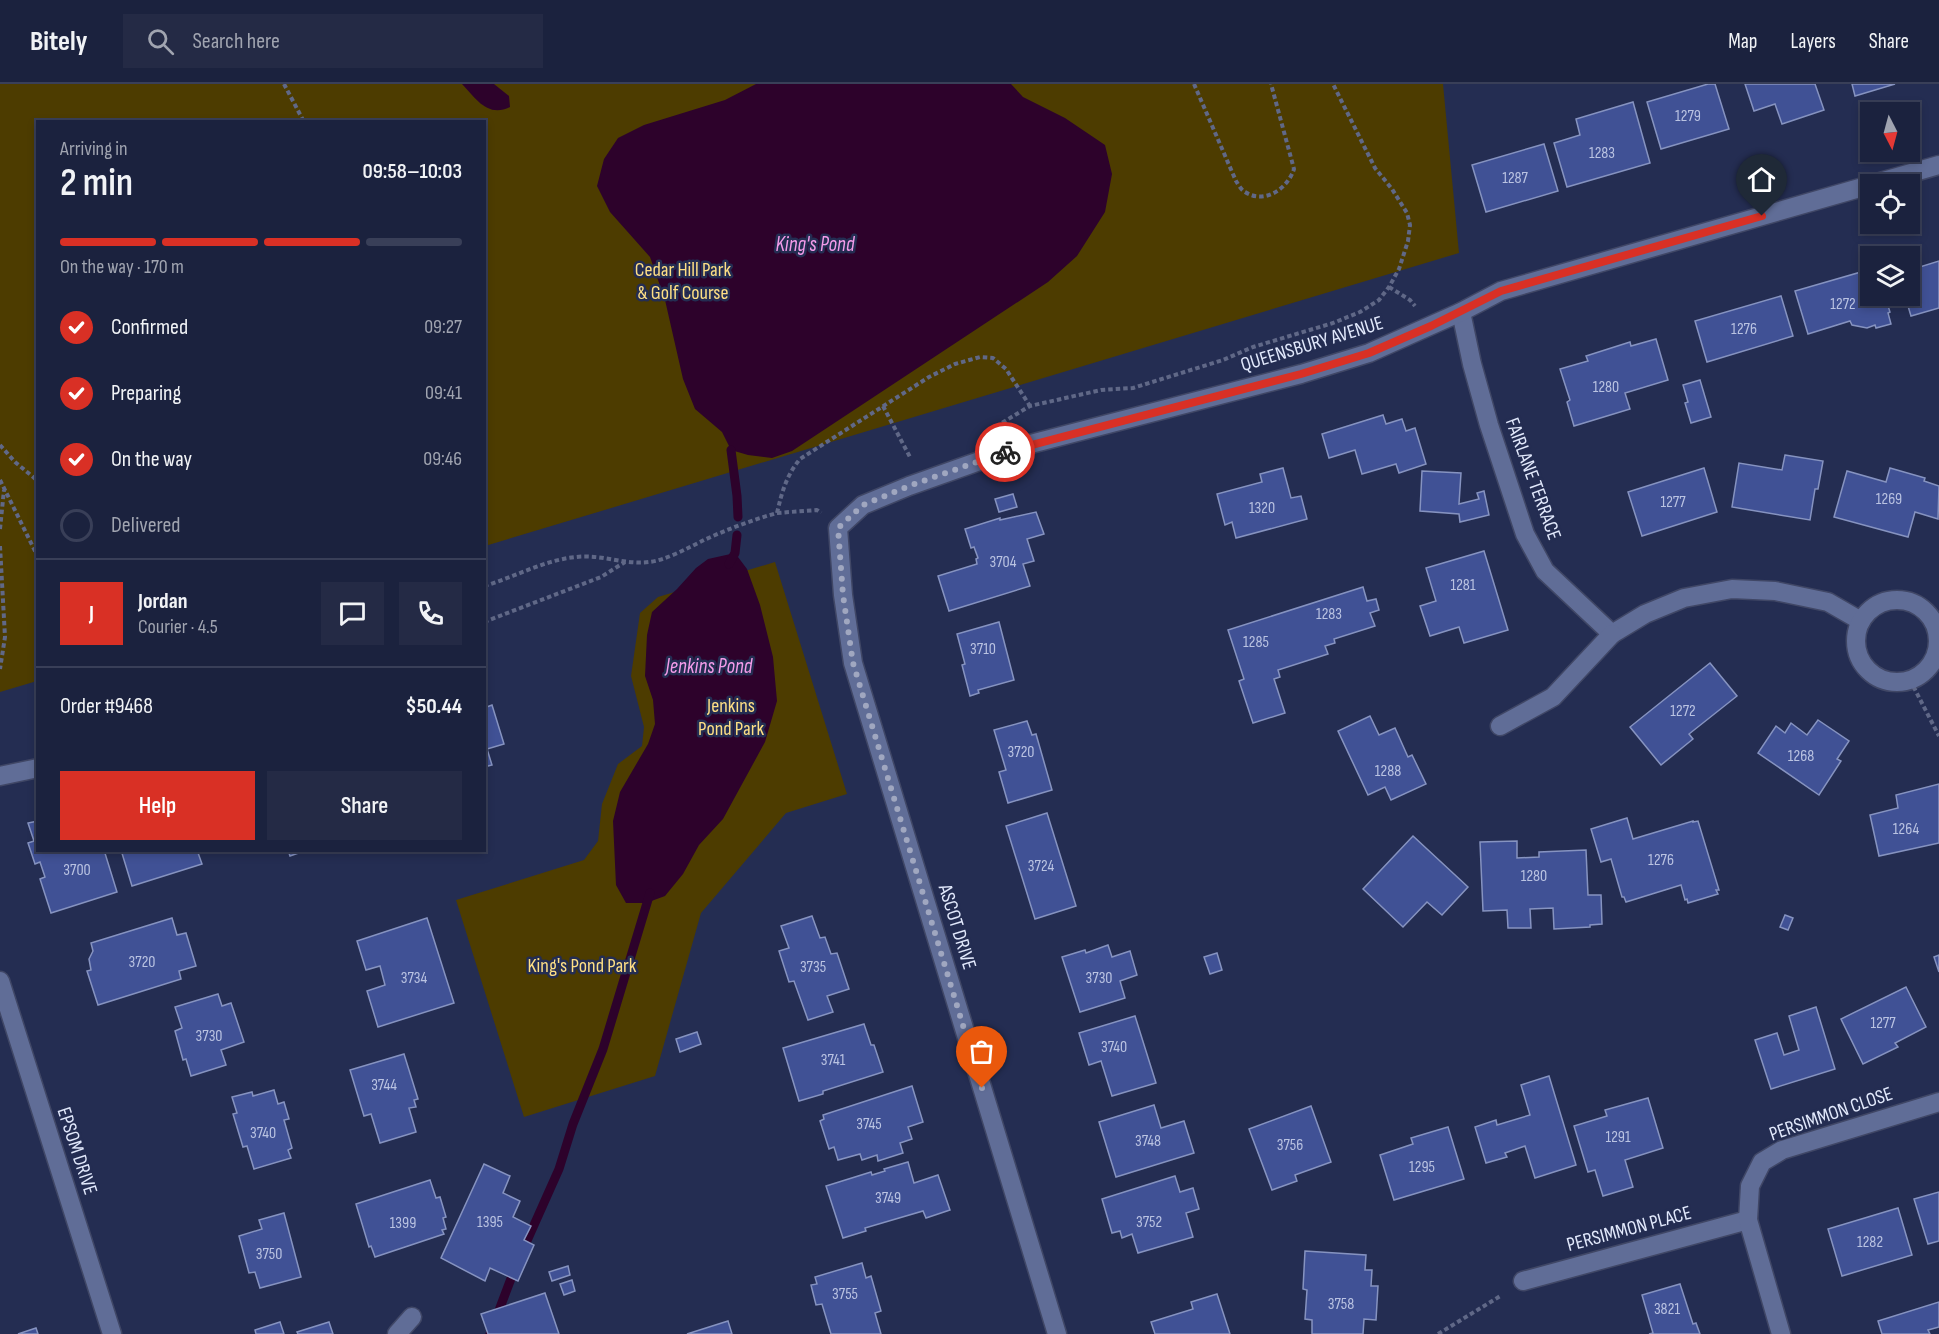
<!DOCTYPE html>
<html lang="en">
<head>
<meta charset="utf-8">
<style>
  :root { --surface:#1b223e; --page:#242a45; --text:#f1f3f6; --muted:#a0a4b0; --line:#393f58; --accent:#d93025 }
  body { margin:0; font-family:"Sofia Sans Condensed",sans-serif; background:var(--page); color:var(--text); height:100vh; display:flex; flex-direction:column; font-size:22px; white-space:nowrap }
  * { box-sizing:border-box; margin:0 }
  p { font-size:20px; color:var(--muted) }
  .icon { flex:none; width:33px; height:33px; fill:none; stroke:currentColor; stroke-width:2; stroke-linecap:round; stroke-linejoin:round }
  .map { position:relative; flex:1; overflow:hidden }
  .side { position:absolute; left:36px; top:36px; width:450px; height:732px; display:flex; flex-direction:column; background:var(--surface); border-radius:0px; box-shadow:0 3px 9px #0003,0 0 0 2px var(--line) }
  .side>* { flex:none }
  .needle { width:39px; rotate:174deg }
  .fabs { position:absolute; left:1860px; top:18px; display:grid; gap:12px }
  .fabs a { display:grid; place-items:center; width:60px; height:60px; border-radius:0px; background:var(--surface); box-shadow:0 3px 9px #0003,0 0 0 2px var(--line); font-size:30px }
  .pin { position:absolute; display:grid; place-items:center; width:51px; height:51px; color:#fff; margin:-62px -26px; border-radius:50% 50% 50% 0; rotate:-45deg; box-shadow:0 0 6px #0007 }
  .pin .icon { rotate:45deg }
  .courier { position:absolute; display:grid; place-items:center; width:60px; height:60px; margin:-30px; border:4px solid #d93025; border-radius:50%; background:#fff; color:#222; box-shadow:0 2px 8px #0007 }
  .head em { font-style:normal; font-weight:600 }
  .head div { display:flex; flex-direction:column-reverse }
  .head { display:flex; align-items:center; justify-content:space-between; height:102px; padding:0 24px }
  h1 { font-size:39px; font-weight:600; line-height:45px }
  .bar { display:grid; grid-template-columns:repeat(4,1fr); gap:9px 6px; align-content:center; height:72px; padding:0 24px }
  .bar i { height:8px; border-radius:4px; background:var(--line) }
  .bar .active { background:var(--accent) }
  .bar p { grid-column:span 4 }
  .line { display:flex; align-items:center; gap:15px; padding:0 24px; border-top:2px solid var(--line) }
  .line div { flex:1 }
  .round { display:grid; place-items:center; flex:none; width:63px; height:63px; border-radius:0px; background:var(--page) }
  ol { padding:0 24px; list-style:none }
  li { display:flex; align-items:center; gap:18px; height:66px }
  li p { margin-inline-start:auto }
  li .icon { padding:6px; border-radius:50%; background:var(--accent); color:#fff; stroke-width:4 }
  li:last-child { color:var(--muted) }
  li i { width:33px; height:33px; border:3px solid var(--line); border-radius:50% }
  .primary-button { display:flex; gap:12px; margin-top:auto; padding:12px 24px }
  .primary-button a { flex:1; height:69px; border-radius:0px; background:var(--accent); color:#fff; font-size:24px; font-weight:600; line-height:69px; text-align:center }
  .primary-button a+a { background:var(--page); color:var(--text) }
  header { display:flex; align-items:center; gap:36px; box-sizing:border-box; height:84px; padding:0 30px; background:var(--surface); border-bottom:2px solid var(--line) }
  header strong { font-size:28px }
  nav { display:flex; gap:33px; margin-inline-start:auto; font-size:21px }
  .search { width:420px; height:54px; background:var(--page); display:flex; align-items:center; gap:15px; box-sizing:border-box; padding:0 21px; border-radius:0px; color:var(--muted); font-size:22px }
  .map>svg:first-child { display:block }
  .green { fill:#4d3c00 }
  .water { fill:#2d022b }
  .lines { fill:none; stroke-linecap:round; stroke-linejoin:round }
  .stream { stroke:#2d022b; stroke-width:9 }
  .building { fill:#405195; stroke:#8693c0; stroke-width:1.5 }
  .street-casing { stroke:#404766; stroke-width:21 }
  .path { stroke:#606887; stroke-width:4; stroke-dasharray:4.5 3; stroke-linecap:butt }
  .street { stroke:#606d97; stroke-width:18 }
  .done { stroke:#a0a7c0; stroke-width:6; stroke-dasharray:0 10.8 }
  .route { stroke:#d93025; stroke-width:8 }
  .labels { text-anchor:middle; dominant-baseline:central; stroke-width:5; stroke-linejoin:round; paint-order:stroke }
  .number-label { font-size:16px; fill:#bac3e2 }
  .park-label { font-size:20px; fill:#fedf85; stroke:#242d52 }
  .street-label { font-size:20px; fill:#e2e9fc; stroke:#242d52 }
  .water-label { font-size:21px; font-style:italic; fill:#f39be9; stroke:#242d52 }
</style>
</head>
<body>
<header>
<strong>Bitely</strong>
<div class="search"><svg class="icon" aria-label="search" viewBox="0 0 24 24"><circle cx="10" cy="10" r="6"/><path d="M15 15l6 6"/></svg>Search here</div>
<nav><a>Map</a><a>Layers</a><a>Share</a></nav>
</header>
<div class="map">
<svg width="1939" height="1250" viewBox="0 0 1939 1250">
  <rect width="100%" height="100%" fill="#242d52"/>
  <g class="green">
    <path d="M0,0h1443l16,169 -974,293 -1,-424h-446l-1,559 -37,11z"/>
    <path d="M775,478l72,232 -61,19 -85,100 -46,163 -131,41 -68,-217 128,-40 14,-19 4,-37 16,-40 24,-18 2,-19 -13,-51 9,-63 18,-16z"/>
  </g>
  <g class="water">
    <path d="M462,0h32l15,12 1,11c-22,11 -34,-8 -48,-23z"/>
    <path d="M756,0h255l12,13 42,21 40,27 7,29 -7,38 -28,44 -29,26 -256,169 -20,7 -24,-3 -17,-5 -9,-18 -27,-23 -12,-30 -18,-79 -15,-43 -40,-45 -13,-26 7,-27 14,-21 26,-13 81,-25z"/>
    <path d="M735,469l12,16 13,36 13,52 4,44 -12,41 -42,77 -24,26 -16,29 -18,22 -19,7h-20l-10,-18 -3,-64 7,-29 28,-48 7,-20 -2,-24 -8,-24 2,-41 5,-23 25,-23 19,-21 12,-9z"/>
  </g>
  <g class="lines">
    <g class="stream">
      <path d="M731,366l6,46 1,21"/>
      <path d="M729,480l6,-11 2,-18"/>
      <path d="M522,1168l37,-83 14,-45 30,-75 47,-156"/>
      <path d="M490,1250l25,-66"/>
    </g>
  </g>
  <g class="building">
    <path d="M1708,0h7l14,45 -68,20 -14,-47z"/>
    <path d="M1745,0h70l9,26 -42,14 -7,-20 -21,7z"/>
    <path d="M1852,0h43l-40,12z"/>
    <path d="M1633,18l17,61 -83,24 -13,-44 26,-8 -4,-16z"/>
    <path d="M1544,60l14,47 -72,21 -14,-47z"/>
    <path d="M1939,177v47l-28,8 -6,-20h5v-26z"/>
    <path d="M1861,188l2,4 7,-2v22h15l5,16 -2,1 3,11 -15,4 -1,-3 -8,3 -15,-3 -2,-4 -42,13 -13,-43z"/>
    <path d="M1781,212l12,40 -86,26 -12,-41z"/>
    <path d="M1656,255l12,41 -43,13 5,16 -56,17 -7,-24 3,-2 -10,-31 28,-8 -2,-5 44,-14 1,4z"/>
    <path d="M1700,296l11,37 -20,6 -6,-20 3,-1 -5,-17z"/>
    <path d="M1383,331l3,9 16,-5 4,12 9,-3 11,36 -27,9 -3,-9 -34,10 -7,-24 -26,8 -7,-24z"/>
    <path d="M1785,371l38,6 -5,28h-3l-5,31 -78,-13 7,-44 43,7z"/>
    <path d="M1283,384l8,30 10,-2 6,23 -71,19 -4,-16 -7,3 -8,-31 45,-12 -2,-8z"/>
    <path d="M1704,384l13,44 -75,24 -14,-44z"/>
    <path d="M1890,384l35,10 -1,3 15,5 -1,33 -23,-7 -7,25 -74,-20 13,-46 39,11z"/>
    <path d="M1422,387l39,2 -2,31 20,-5 -2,-6 7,-2 5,24 -29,7 -1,-8 -39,-3z"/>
    <path d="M1013,410l4,13 -18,5 -4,-13z"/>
    <path d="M1036,428l8,22 -17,5 7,22 -11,3 7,22 -81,25 -11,-35 39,-12 -1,-5 2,-1 -4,-11 -3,1 -6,-19 35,-11v2z"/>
    <path d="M1484,467l24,79 -44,13 -5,-16 -29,9 -10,-30 16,-5 -10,-33z"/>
    <path d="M1363,503l4,14 9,-2 3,11 -9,3 5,13 -41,13 1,4 -10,3 3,8 -50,16 2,7 -6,2 11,34 -32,10 -14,-42 5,-2 -16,-49z"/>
    <path d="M999,538l15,58 -36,10 1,3 -9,3 -8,-31 3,-1 -8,-30z"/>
    <path d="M1710,579l27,33 -48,38 4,5 -32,26 -31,-38z"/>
    <path d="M492,621l12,39 -17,5 5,16 -8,2v-59z"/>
    <path d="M1370,632l9,19 16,-7 13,29 4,-2 14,29 -35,16 -6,-13 -17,8 -30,-64z"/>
    <path d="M1818,636l31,21 -12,18 4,2 -22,34 -61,-42 18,-27 9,7 6,-10 16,12z"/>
    <path d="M1027,637l5,14 4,-1 16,56 -44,13 -9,-31 7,-2 -12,-40z"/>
    <path d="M1939,700v59l-60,13 -9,-41 28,-7 -2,-13z"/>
    <path d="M1047,729l29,93 -41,13 -29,-93z"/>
    <path d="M1627,734l6,21 60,-18v1l5,-1 21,69h-3l2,4 -30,9 -1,-4 -2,1 -4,-15 -55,17 -2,-5h-2l-11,-38 -10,3 -10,-33z"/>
    <path d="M38,737v29h66l13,42 -66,21 -11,-34 5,-2 -5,-15 -5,2 -7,-21 6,-2 -6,-18z"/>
    <path d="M1413,752l55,51 -26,28 -15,-13 -24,25 -40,-38z"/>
    <path d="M1517,757v17l22,-1v-5l47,-2 2,45h13l1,29 -12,1v2l-36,2 -1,-21 -23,1 1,19h-23l-1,-18 -24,1 -3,-69z"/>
    <path d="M121,766h76l5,14 -70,22z"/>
    <path d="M288,766h19l-17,6z"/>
    <path d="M1785,831l8,3 -5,12 -8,-3z"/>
    <path d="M812,832l8,22 5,-1 6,17 6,-1 12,36 -22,7 6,16 -25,8 -14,-39 -5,1 -10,-31 10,-3 -8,-22z"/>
    <path d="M172,834l5,17 9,-2 10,33 -17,5 2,8 -83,26 -11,-34 4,-1 -2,-11 4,-8 -2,-8z"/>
    <path d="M427,834l27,85 -76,24 -11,-36 18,-6 -5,-19 -14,4 -9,-29z"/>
    <path d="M1108,861l4,12 18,-6 7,24 -17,6 5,17 -45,14 -18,-55 23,-7 1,3z"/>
    <path d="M1217,869l5,17 -12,4 -6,-17z"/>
    <path d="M1939,871v17l-5,-15z"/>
    <path d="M1906,903l20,40 -31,16 3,4 -35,17 -22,-45z"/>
    <path d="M218,910l4,12 9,-3 13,39 -23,8 5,15 -35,11 -5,-17 -3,1 -8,-29 7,-3 -7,-21z"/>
    <path d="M1816,923l19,62 -64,20 -16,-49 22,-7 7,22 15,-5 -10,-34z"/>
    <path d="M1135,932l21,67 -44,13 -11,-35 -12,4 -10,-32z"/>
    <path d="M864,940l7,21h3l9,27 -60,19v3l-24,7 -16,-53z"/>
    <path d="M697,948l4,12 -21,8 -4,-13z"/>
    <path d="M404,970l14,45 -4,1 2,7 -7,1 7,24 -36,11 -9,-29 -7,2 -14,-46z"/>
    <path d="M1549,992l27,89 -41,13 -10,-32 -20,7 2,4 -21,6 -11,-36 21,-7 1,5 33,-10 -9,-30z"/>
    <path d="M912,1002l11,36 -15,5 4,12 -12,4 3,10 -25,8 -1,-6 -15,5 -2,-6 -22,6 -4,-13 -5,2 -9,-28 4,-2 -1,-4z"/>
    <path d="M274,1006l4,14 6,-2 5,17 -5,1 8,28 -4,2 3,8 -37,11 -7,-23 -4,1 -10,-33 4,-1 -5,-16 20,-5 1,4z"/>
    <path d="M1648,1014l15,50 -38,12 8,27 -30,9 -8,-26 -7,2 -14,-46 33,-10 -2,-6z"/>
    <path d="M1154,1021l7,23 23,-7 10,32 -78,24 -17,-55z"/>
    <path d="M1311,1022l20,56 -36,13 2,6 -25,9 -23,-61z"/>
    <path d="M1448,1043l16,52 -70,21 -14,-45 33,-11 -2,-6z"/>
    <path d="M908,1078l6,21 24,-8 12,35 -24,8 -3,-7 -58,17 1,3 -23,7 -17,-52 45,-14 1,3 13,-4 -1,-2z"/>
    <path d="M484,1080l26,12 -7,17 17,8 -7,16 18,9 -7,14 10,5 -16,36 -28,-13 -5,13 -44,-23z"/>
    <path d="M1175,1092l5,16 13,-4 6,21 -13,4 7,24 -55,16 -6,-19 -10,4 -2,-7 -8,2 -10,-34z"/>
    <path d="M430,1096l6,18 4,-1 6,20 -3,1 3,11 -4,1 2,4 -69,23 -4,-11 -2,1 -13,-43z"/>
    <path d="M1939,1108v49l-11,3 -14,-45z"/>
    <path d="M1898,1124l14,47 -70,21 -14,-47z"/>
    <path d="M284,1129l17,64 -41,11 -5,-16 -6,1 -10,-37 23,-7 -3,-9z"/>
    <path d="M1305,1167l61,4 -1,15h7l-1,16h7l-2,34 -12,-1 -1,15h-51v-14l-7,-1 2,-29 -4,-1z"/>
    <path d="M862,1179l4,15 5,-2 10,35 -6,2 6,21h-50l-9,-30 -6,1 -5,-20 6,-1 -2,-7z"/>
    <path d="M568,1182l2,9 -18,6 -3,-9z"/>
    <path d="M572,1196l3,11 -11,4 -4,-11z"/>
    <path d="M1680,1200l13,40 3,-1 4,11h-51l4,-1 -11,-38z"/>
    <path d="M545,1209l14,41h-71l-7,-20z"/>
    <path d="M1217,1210l13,40h-75l-4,-12 42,-13 -2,-7z"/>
    <path d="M1939,1218v25l-11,3 2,4h-48l-4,-13z"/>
    <path d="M728,1237l4,13h-45z"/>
    <path d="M280,1238l4,12h-28l-1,-4z"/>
    <path d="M329,1238l4,12h-35l-1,-2z"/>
    <path d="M36,1244l2,6h-20z"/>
  </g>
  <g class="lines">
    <g class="street-casing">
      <g id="street">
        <path d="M1873,100l66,-19"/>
        <path d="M1461,228l11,52 17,61 36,109 20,37 67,63 33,-20 39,-16 48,-9 43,2 53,11 33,19"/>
        <circle cx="1897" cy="557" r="41"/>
        <path d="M1500,642l53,-29 59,-63"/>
        <path d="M0,692l38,-8"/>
        <path d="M0,897l112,353"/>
        <path d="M1523,1197l225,-61"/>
        <path d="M397,1250l15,-17"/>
        <path d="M1057,1250l-204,-671 -10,-68 -5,-67 25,-23 46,-19 110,-39 282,-73 68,-21 92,-41 40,-21 369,-106"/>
        <path d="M1781,1250l-33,-114 2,-34 12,-24 20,-12 157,-48"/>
      </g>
    </g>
    <g class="path">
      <path d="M284,0l20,38"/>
      <path d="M1194,0l42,97c2,3 5,9 9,11 20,13 43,-4 49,-23l-23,-85"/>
      <path d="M1389,203l21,13 5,6"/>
      <path d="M883,322l28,53"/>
      <path d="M1000,345v-5l30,-18 71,-16 32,-2 90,-28 30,-13 80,-24 27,-11 19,-12 10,-13 10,-18 9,-28 2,-16 -3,-12 -15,-24 -17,-21 -42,-84"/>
      <path d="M0,361l15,17 23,19"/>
      <path d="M0,396l38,77"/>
      <path d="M777,429l40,-3 4,3"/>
      <path d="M0,445l4,-39"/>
      <path d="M0,462l5,91 -5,32"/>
      <path d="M484,502c31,-9 60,-26 92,-29 25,-3 48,8 73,5 15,-1 41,-15 55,-22 24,-11 48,-20 73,-27 5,-21 9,-37 23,-54l129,-82 26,-13 25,-7 13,1 13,11 24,37"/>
      <path d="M484,538l117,-45 24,-15"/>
      <path d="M1910,596l29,56"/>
      <path d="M1438,1250l64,-39"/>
    </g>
    <use href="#street" class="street"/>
  </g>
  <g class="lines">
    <path class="done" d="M982,1004l-129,-425 -10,-68 -5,-67 25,-23 46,-19 96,-34"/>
    <path class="route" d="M1005,368l296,-78 68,-21 62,-27 70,-35 261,-75"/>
  </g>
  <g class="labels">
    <g class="number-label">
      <text x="1688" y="32">1279</text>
      <text x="1602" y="69">1283</text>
      <text x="1515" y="94">1287</text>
      <text x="1843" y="220">1272</text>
      <text x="1744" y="245">1276</text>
      <text x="1606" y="303">1280</text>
      <text x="1889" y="415">1269</text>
      <text x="1673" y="418">1277</text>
      <text x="1262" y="424">1320</text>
      <text x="1003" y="478">3704</text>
      <text x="1463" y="501">1281</text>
      <text x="1329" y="530">1283</text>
      <text x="1256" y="558">1285</text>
      <text x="983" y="565">3710</text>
      <text x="1683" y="627">1272</text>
      <text x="1021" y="668">3720</text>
      <text x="1801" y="672">1268</text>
      <text x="1388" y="687">1288</text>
      <text x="1906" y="745">1264</text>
      <text x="1661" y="776">1276</text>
      <text x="1041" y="782">3724</text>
      <text x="77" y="786">3700</text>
      <text x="1534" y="792">1280</text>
      <text x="142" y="878">3720</text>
      <text x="813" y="883">3735</text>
      <text x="414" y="894">3734</text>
      <text x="1099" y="894">3730</text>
      <text x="1883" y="939">1277</text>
      <text x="209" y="952">3730</text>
      <text x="1114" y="963">3740</text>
      <text x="833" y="976">3741</text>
      <text x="384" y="1001">3744</text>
      <text x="869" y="1040">3745</text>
      <text x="263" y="1049">3740</text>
      <text x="1618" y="1053">1291</text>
      <text x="1148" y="1057">3748</text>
      <text x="1290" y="1061">3756</text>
      <text x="1422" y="1083">1295</text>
      <text x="888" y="1114">3749</text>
      <text x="490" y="1138">1395</text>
      <text x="1149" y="1138">3752</text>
      <text x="403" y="1139">1399</text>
      <text x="1870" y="1158">1282</text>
      <text x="269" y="1170">3750</text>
      <text x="845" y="1210">3755</text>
      <text x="1341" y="1220">3758</text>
      <text x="1667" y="1225">3821</text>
    </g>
    <g class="park-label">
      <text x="683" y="186">Cedar Hill Park<tspan x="683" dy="23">&amp; Golf Course</tspan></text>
      <text x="731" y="622">Jenkins<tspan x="731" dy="23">Pond Park</tspan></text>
      <text x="582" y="882">King's Pond Park</text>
    </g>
    <g class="street-label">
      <text transform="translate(1312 260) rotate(-17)">QUEENSBURY AVENUE</text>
      <text transform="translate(1533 395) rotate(70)">FAIRLANE TERRACE</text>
      <text transform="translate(957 843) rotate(73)">ASCOT DRIVE</text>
      <text transform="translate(1831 1030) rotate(-19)">PERSIMMON CLOSE</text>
      <text transform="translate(77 1067) rotate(72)">EPSOM DRIVE</text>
      <text transform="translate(1629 1145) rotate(-15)">PERSIMMON PLACE</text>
    </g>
    <g class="water-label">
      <text x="815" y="160">King's Pond</text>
      <text x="709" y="582">Jenkins Pond</text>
    </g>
  </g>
</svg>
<div class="fabs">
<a><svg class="needle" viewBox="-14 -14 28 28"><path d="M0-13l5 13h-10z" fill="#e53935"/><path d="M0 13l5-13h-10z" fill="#a0a4b0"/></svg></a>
<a><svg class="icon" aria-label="locate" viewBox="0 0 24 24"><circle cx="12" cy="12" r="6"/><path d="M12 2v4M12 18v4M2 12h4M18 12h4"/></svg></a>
<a><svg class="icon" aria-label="layers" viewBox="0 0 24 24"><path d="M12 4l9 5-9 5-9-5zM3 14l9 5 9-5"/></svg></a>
</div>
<div class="pin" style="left:982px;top:1004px;background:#ea580c"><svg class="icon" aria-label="bag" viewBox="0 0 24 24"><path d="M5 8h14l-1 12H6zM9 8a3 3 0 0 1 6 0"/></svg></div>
<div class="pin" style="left:1762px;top:132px;background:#1f2937"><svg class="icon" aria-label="home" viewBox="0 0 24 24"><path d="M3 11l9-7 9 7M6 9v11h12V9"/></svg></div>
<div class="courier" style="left:1005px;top:368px"><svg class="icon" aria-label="bike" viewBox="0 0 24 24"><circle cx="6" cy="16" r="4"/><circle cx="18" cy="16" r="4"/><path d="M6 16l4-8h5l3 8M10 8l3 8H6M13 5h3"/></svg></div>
<section class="side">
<div class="head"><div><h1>2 min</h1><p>Arriving in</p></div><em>09:58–10:03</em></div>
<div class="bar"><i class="active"></i><i class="active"></i><i class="active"></i><i></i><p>On the way · 170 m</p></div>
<ol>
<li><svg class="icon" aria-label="check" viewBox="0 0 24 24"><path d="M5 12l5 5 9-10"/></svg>Confirmed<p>09:27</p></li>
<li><svg class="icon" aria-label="check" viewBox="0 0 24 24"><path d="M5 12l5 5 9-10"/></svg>Preparing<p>09:41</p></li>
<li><svg class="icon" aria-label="check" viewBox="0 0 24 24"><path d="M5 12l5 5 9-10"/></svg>On the way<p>09:46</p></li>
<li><i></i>Delivered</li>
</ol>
<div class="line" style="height:108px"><b class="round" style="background:var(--accent);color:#fff">J</b><div><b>Jordan</b><p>Courier · 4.5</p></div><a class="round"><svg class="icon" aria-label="chat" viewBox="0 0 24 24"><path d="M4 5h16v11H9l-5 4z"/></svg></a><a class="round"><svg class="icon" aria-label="phone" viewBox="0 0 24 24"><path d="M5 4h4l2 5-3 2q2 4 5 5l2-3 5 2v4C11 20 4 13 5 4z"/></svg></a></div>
<div class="line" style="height:78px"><div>Order #9468</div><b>$50.44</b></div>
<div class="primary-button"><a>Help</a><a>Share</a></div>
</section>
</div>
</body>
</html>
